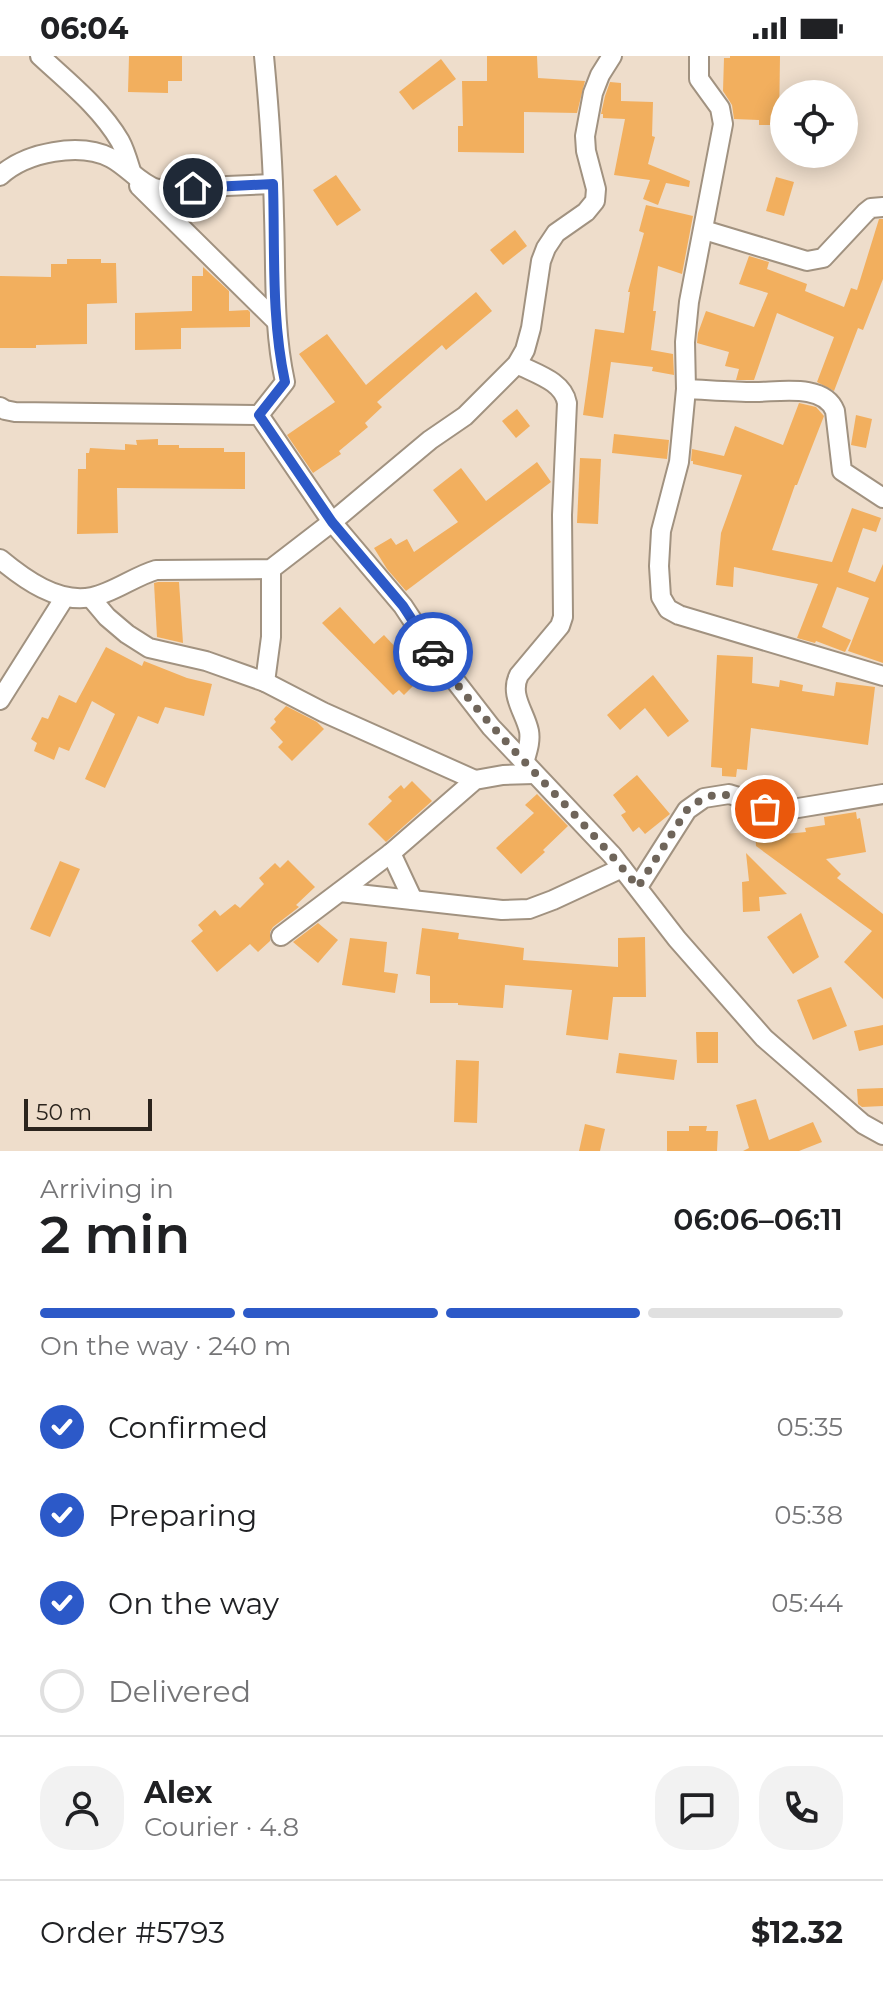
<!DOCTYPE html>
<html lang="en">
<head>
<meta charset="utf-8">
<style>
  :root { --surface:#fff; --page:#f2f2f2; --text:#202124; --muted:#757577; --line:#e0e0e0; --accent:#2c59c8 }
  body { margin:0; font-family:Montserrat,sans-serif; background:var(--page); color:var(--text); height:100vh; display:flex; flex-direction:column; font-size:30px; white-space:nowrap }
  * { box-sizing:border-box; margin:0 }
  p { font-size:26px; color:var(--muted) }
  .icon { flex:none; width:44px; height:44px; fill:none; stroke:currentColor; stroke-width:2; stroke-linecap:round; stroke-linejoin:round }
  .map { position:relative; height:1095px; overflow:hidden }
  .drawer { display:flex; flex-direction:column; background:var(--surface); flex:1 }
  .drawer>* { flex:none }
  .controls { position:absolute; left:770px; top:24px; display:grid; gap:16px }
  .controls a { display:grid; place-items:center; width:88px; height:88px; border-radius:50%; background:var(--surface); box-shadow:0 4px 20px #0003; font-size:40px }
  .scale { position:absolute; left:24px; bottom:20px; width:128px; box-sizing:border-box; padding-left:8px; border:4px solid #2b241d; border-top:0; font-size:22px; line-height:28px; white-space:nowrap; color:#2b241d; -webkit-text-stroke:6px #eeddcb; paint-order:stroke }
  .pin { position:absolute; display:grid; place-items:center; width:68px; height:68px; color:#fff; margin:-34px; border:4px solid #fff; border-radius:50%; box-shadow:0 2px 8px #0007 }
  .courier { position:absolute; display:grid; place-items:center; width:80px; height:80px; margin:-40px; border:6px solid #2c59c8; border-radius:50%; background:#fff; color:#222; box-shadow:0 2px 10px #0007 }
  .summary em { font-style:normal; font-weight:600 }
  .summary div { display:flex; flex-direction:column-reverse }
  .summary { display:flex; align-items:center; justify-content:space-between; height:136px; padding:0 40px }
  h1 { font-size:52px; font-weight:600; line-height:60px }
  .bar { display:grid; grid-template-columns:repeat(4,1fr); gap:12px 8px; align-content:center; height:96px; padding:0 40px }
  .bar i { height:10px; border-radius:6px; background:var(--line) }
  .bar .current { background:var(--accent) }
  .bar p { grid-column:span 4 }
  .line { display:flex; align-items:center; gap:20px; padding:0 40px; border-top:2px solid var(--line) }
  .line div { flex:1 }
  .round { display:grid; place-items:center; flex:none; width:84px; height:84px; border-radius:32px; background:var(--page) }
  ol { padding:0 40px; list-style:none }
  li { display:flex; align-items:center; gap:24px; height:88px }
  li p { margin-inline-start:auto }
  li .icon { padding:8px; border-radius:50%; background:var(--accent); color:#fff; stroke-width:4 }
  li:last-child { color:var(--muted) }
  li i { width:44px; height:44px; border:4px solid var(--line); border-radius:50% }
  .status { display:flex; justify-content:space-between; align-items:center; height:56px; padding:0 40px; background:var(--surface); direction:ltr }
  .status svg { height:22px; fill:currentColor }
  .map>svg:first-child { display:block }
  .building { fill:#f2af5e }
  .lines { fill:none; stroke-linecap:round; stroke-linejoin:round }
  .minor-casing { stroke:#a19280; stroke-width:22 }
  .minor { stroke:#fff; stroke-width:18 }
  .done { stroke:#6f655a; stroke-width:8; stroke-dasharray:0 14.4 }
  .route { stroke:#2c59c8; stroke-width:10 }
</style>
</head>
<body>
<div class="status"><b>06:04</b><svg viewBox="0 0 49 12"><path d="M0 12V9h3v3zM5 12V6h3v6zM10 12V3h3v9zM15 12V0h3v12zM26 1h20v11H26zM47 4h2v5h-2z"/></svg></div>
<div class="map">
<svg width="883" height="1095" viewBox="0 0 883 1095">
  <rect width="100%" height="100%" fill="#eeddcb"/>
  <g class="building">
    <path d="M129,0h53v25h-14v12l-40,-1z"/>
    <path d="M487,0h50l1,22 47,3 -8,32 -53,-1v41l-66,-1v-26h5l-1,-45h25z"/>
    <path d="M730,0h50l-1,69h-20v-5l-25,-1 -2,-14 -9,-14 1,-33h6z"/>
    <path d="M441,3l15,20 -43,31 -14,-18z"/>
    <path d="M610,26l11,1v18l32,1 -1,34 3,1 -7,27 42,17 -1,6 -23,-4 -8,22 -15,-6 7,-19 -36,-5 11,-56 -22,-1v-4h-2l4,-18z"/>
    <path d="M336,119l25,35 -24,16 -24,-36z"/>
    <path d="M776,121l18,5 -10,34 -18,-5z"/>
    <path d="M646,149l47,11 -11,58 -24,-8 -5,45h3l-5,39 22,4 1,21 -22,-4 1,-4 -42,-5 -8,56 -20,-3 12,-86 29,4 6,-41h-2l16,-59 -5,-2z"/>
    <path d="M879,163h4v60l-20,51 -5,-2 -24,63 -17,-9 17,-45 -57,-24 -23,67h-18l3,-11 -14,-3 4,-14 -32,-9 1,-10 8,-22 48,16 14,-34 -29,-9 10,-28 20,6 -2,7 40,15 -2,7 39,16 7,-19 6,2z"/>
    <path d="M515,174l12,16 -24,19 -13,-15z"/>
    <path d="M67,203h34v4h15l1,40 -30,1v40l-51,1v3h-36v-72l51,1v-13h16z"/>
    <path d="M203,211l26,24v20l19,-1 2,2v15l-69,1v21l-46,1v-37l57,-2v-35h11z"/>
    <path d="M476,236l16,19 -46,39 -4,-5 -65,57 5,5 -17,16 3,4 -29,24 2,3 -28,19 -26,-38 48,-33 -36,-48 28,-20 39,51z"/>
    <path d="M799,347l17,4 8,9 -27,69h-2l-23,65 60,12 20,-54 29,10 -5,14 -13,-4 -15,44 27,10 8,-18v99l-35,-12 21,-53 -32,-11 -15,40 29,13 -6,12 -29,-11 -1,2 -18,-5 21,-54 -84,-17 -1,20 -17,-2 5,-52 21,-58 -49,-11v-3h-2l1,-12 32,7 11,-30 48,19z"/>
    <path d="M517,353l13,17 -14,12 -14,-17z"/>
    <path d="M856,359l16,4 -6,29 -15,-3z"/>
    <path d="M614,378l55,6 -2,19 -55,-6z"/>
    <path d="M158,383v6h21v3h45v4h21v37l-128,-1 1,45 -41,1 1,-65h8v-16h3l1,-5 35,2v-6l12,1 -1,-5z"/>
    <path d="M580,402l21,1 -3,65 -21,-1z"/>
    <path d="M537,406l14,20 -145,109 -19,-22 -13,-21 17,-10 5,7 11,-6 7,13 44,-30 -25,-32 28,-22 25,33z"/>
    <path d="M158,526h21l4,61 -26,-6 -3,-54z"/>
    <path d="M340,551l34,37 10,-9 15,16 -3,2 24,26 -16,16 -5,-5 -6,5 -71,-72z"/>
    <path d="M106,591l36,19 2,-5 43,17 25,6 -8,32 -39,-9 -7,17 -20,-8 -33,72 -20,-9 30,-65 -23,-13 -23,50 -10,-4 -5,13 -20,-9 3,-8 -6,-4 11,-22 6,2 11,-24 17,8z"/>
    <path d="M717,599l36,2 -1,26 27,4 1,-7 23,5 -1,6 32,5 2,-14 39,5 -7,58 -117,-17 -4,42 -10,-1 -1,8 -14,-1v-8l-11,-1z"/>
    <path d="M653,619l36,46 -21,16 -23,-29 -25,22 -13,-15z"/>
    <path d="M286,650l31,16 7,7 -32,32 -14,-14 5,-5 -13,-14 6,-6 -2,-3z"/>
    <path d="M637,719l33,39 -25,20 -6,-7 -6,5 -12,-17 5,-3 -13,-17z"/>
    <path d="M412,725l20,20 -46,41 -18,-18 24,-23 -4,-4 13,-12 3,4z"/>
    <path d="M537,738l31,32 -25,24 2,2 -24,22 -25,-26 38,-35 -9,-8z"/>
    <path d="M856,756l1,7 3,-1 6,34 -40,7 15,15 -4,4 46,36v85l-39,-37 28,-31 -116,-85 -1,-15 19,-2v6l32,-3 -1,-4 20,-3 -1,-8z"/>
    <path d="M746,797l41,41 -28,3 1,14 -17,1 -1,-30 7,-1z"/>
    <path d="M288,804l27,27 -19,18 3,2 -26,20 -3,5v9l-12,11 -8,-8 -33,28 -26,-31 12,-10 -5,-6 17,-15 5,6 15,-12 5,4 24,-24 -5,-6 16,-15 5,5z"/>
    <path d="M60,805l20,8 -30,68 -20,-8z"/>
    <path d="M801,857l18,44 -26,17 -26,-37z"/>
    <path d="M318,867l20,17 -20,23 -25,-21z"/>
    <path d="M422,872l37,5 -1,6 66,9 -1,12 95,7v-29l27,-1 1,60h-33l-5,43 -42,-5 6,-45 -67,-5 -2,23 -45,-3v-2h-28v-27l-14,-2z"/>
    <path d="M350,882l37,4 -3,30 14,2 -3,19 -53,-8z"/>
    <path d="M831,931l16,39 -34,14 -16,-40z"/>
    <path d="M883,969v20l-24,6 -5,-20z"/>
    <path d="M696,976h22v31h-21z"/>
    <path d="M619,997l58,7 -3,20 -58,-7z"/>
    <path d="M456,1004l23,1 -2,62 -23,-1z"/>
    <path d="M883,1032v18l-21,1 -4,-3 -1,-15z"/>
    <path d="M756,1043l13,41 44,-18 9,20 -23,9h-56l6,-3 -13,-43z"/>
    <path d="M585,1068l20,5 -5,22h-21z"/>
    <path d="M689,1070h18l-1,5h12l-1,20h-50v-20h22z"/>
  </g>
  <g class="lines">
    <g class="minor-casing">
      <g id="minor">
        <path d="M40,0c28,26 60,51 80,85 5,9 8,20 11,30"/>
        <path d="M264,0c5,53 9,107 10,160 2,56 -1,111 11,166l-26,33 73,107 71,84 33,50 55,71 121,128 65,84 87,99 99,86 20,11"/>
        <path d="M699,0v23l21,29 3,16 -34,178 -4,40 1,47 -7,73 -18,69 -2,35 2,31 7,12 11,6 204,61"/>
        <path d="M0,120c26,-24 80,-34 111,-18 17,9 29,26 46,31l116,-5"/>
        <path d="M139,130l137,135"/>
        <path d="M704,174l103,31 16,-3 43,-46 5,-4 12,-1"/>
        <path d="M517,308c19,10 46,17 50,39l-5,112 1,102 -3,9 -41,49c-10,20 6,37 10,56 2,11 -2,21 -5,32"/>
        <path d="M686,333c23,1 46,3 69,3 24,0 69,-9 80,19l7,60 41,27"/>
        <path d="M0,351l5,3 10,2 244,3"/>
        <path d="M0,503c24,20 58,45 92,38 21,-4 43,-21 64,-27l115,-1 61,-47 98,-82 35,-24 52,-52 8,-14 6,-22 10,-67 5,-13 10,-15 30,-21 9,-11 1,-12 -10,-38 -1,-15 8,-43 7,-18 12,-19"/>
        <path d="M91,542l16,19 20,17 22,14 57,13 59,21 58,30 152,68"/>
        <path d="M265,626l6,-45v-68"/>
        <path d="M0,644l65,-103"/>
        <path d="M391,797l22,47"/>
        <path d="M638,831l49,-77 17,-12 25,-4 13,4 23,11 15,2 103,-17"/>
        <path d="M340,836l162,18 27,-1 24,-9 69,-32"/>
        <path d="M281,880l110,-83 84,-73 28,-5 31,-1"/>
      </g>
    </g>
    <use href="#minor" class="minor"/>
  </g>
  <g class="lines">
    <path class="done" d="M433,596c60,86 140,154 205,235l49,-77c28,-25 49,-15 78,-1"/>
    <path class="route" d="M193,132l80,-4c2,66 -2,133 12,198l-26,33 73,107 71,84 30,46"/>
  </g>
</svg>
<div class="controls">
<a><svg class="icon" aria-label="locate" viewBox="0 0 24 24"><circle cx="12" cy="12" r="6"/><path d="M12 2v4M12 18v4M2 12h4M18 12h4"/></svg></a>
</div>
<div class="scale">50 m</div>
<div class="pin" style="left:765px;top:753px;background:#ea580c"><svg class="icon" aria-label="bag" viewBox="0 0 24 24"><path d="M5 8h14l-1 12H6zM9 8a3 3 0 0 1 6 0"/></svg></div>
<div class="pin" style="left:193px;top:132px;background:#1f2937"><svg class="icon" aria-label="home" viewBox="0 0 24 24"><path d="M3 11l9-7 9 7M6 9v11h12V9"/></svg></div>
<div class="courier" style="left:433px;top:596px"><svg class="icon" aria-label="car" viewBox="0 0 24 24"><path d="M5 17H2v-5l4-1 3-4h7l3 4 3 1v5h-3M9 17h6M6 11h13"/><circle cx="7" cy="17" r="2"/><circle cx="17" cy="17" r="2"/></svg></div>
</div>
<section class="drawer">
<div class="summary"><div><h1>2 min</h1><p>Arriving in</p></div><em>06:06–06:11</em></div>
<div class="bar"><i class="current"></i><i class="current"></i><i class="current"></i><i></i><p>On the way · 240 m</p></div>
<ol>
<li><svg class="icon" aria-label="check" viewBox="0 0 24 24"><path d="M5 12l5 5 9-10"/></svg>Confirmed<p>05:35</p></li>
<li><svg class="icon" aria-label="check" viewBox="0 0 24 24"><path d="M5 12l5 5 9-10"/></svg>Preparing<p>05:38</p></li>
<li><svg class="icon" aria-label="check" viewBox="0 0 24 24"><path d="M5 12l5 5 9-10"/></svg>On the way<p>05:44</p></li>
<li><i></i>Delivered</li>
</ol>
<div class="line" style="height:144px"><a class="round"><svg class="icon" aria-label="person" viewBox="0 0 24 24"><circle cx="12" cy="8" r="4"/><path d="M4 21q1-7 8-7t8 7"/></svg></a><div><b>Alex</b><p>Courier · 4.8</p></div><a class="round"><svg class="icon" aria-label="chat" viewBox="0 0 24 24"><path d="M4 5h16v11H9l-5 4z"/></svg></a><a class="round"><svg class="icon" aria-label="phone" viewBox="0 0 24 24"><path d="M5 4h4l2 5-3 2q2 4 5 5l2-3 5 2v4C11 20 4 13 5 4z"/></svg></a></div>
<div class="line" style="height:104px"><div>Order #5793</div><b>$12.32</b></div>
</section>
</body>
</html>
